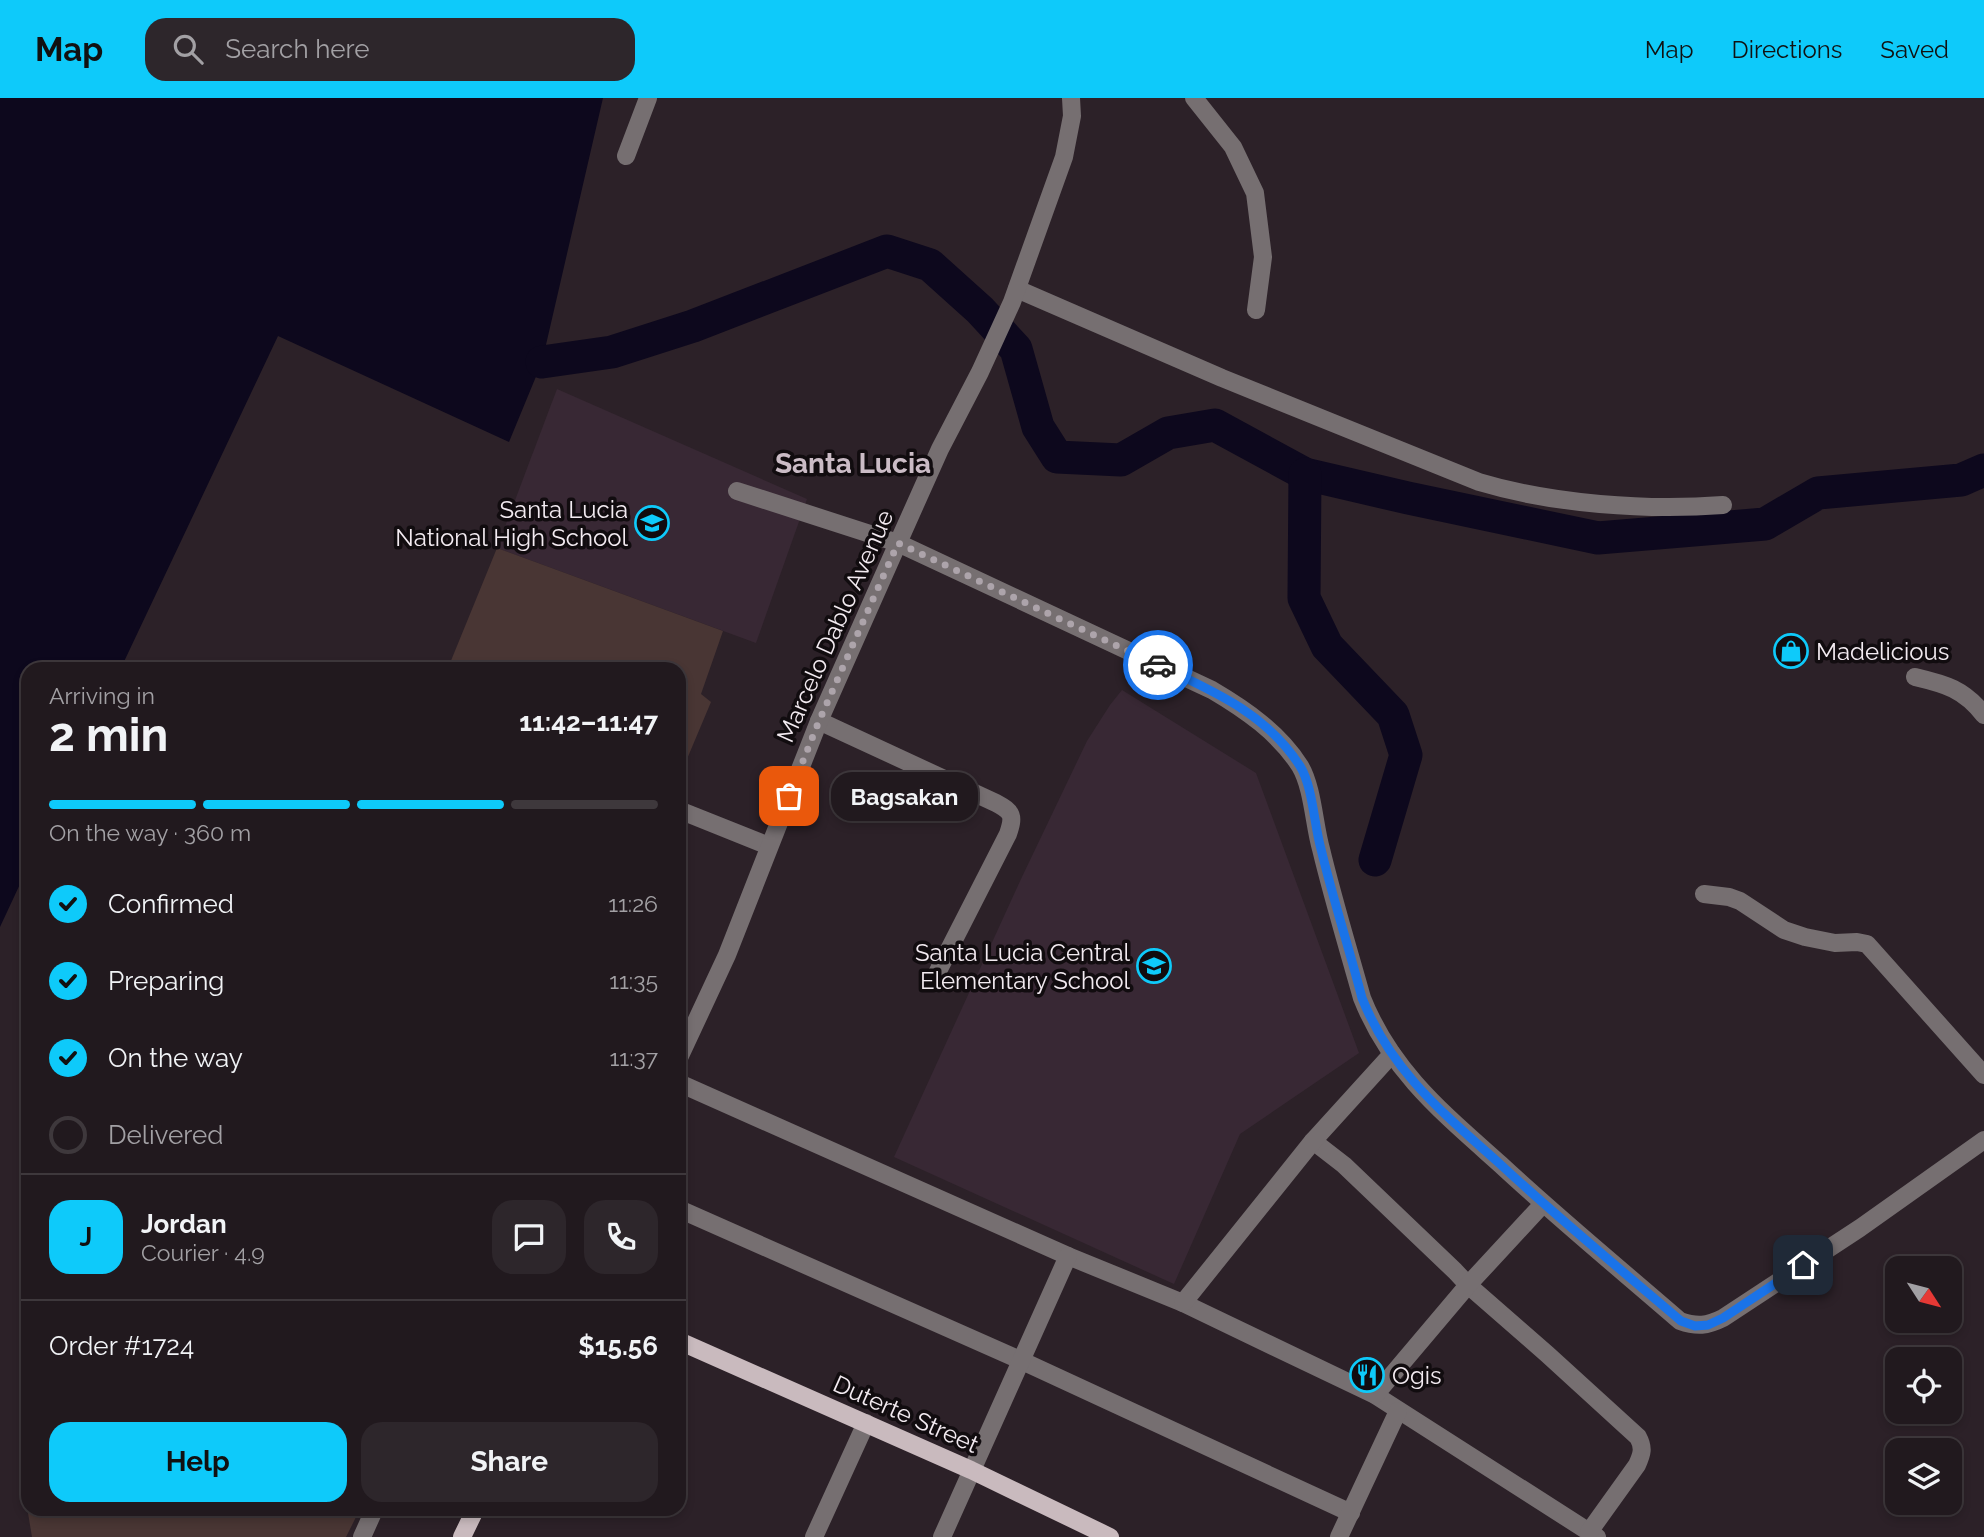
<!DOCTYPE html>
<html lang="en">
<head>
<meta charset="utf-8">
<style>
  :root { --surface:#21191e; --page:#2d262b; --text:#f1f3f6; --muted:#a2a0a4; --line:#3e383c; --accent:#0ecafa }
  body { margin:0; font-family:Raleway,sans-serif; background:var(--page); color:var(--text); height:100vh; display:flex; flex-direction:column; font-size:26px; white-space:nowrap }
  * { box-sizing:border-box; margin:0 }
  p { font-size:23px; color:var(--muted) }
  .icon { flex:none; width:38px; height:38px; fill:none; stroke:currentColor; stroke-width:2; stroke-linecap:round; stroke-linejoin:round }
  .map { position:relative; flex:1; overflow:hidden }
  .side { position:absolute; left:21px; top:564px; width:665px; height:854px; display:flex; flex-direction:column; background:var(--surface); border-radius:21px; box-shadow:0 4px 10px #0003,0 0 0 2px var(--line) }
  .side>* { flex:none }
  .needle { width:46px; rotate:126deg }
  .fabs { position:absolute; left:1885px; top:1158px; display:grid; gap:14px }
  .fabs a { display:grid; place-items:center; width:77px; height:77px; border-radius:14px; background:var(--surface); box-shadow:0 4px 10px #0003,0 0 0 2px var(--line); font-size:35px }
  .pin { position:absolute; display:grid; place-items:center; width:60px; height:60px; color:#fff; margin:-30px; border-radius:14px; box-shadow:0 4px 10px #0006 }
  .courier { position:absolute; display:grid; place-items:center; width:70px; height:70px; margin:-35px; border:5px solid #1a73e8; border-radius:50%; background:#fff; color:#222; box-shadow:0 2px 9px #0007 }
  .bubble { position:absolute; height:49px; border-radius:21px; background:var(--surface); box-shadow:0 4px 10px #0003,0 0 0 2px var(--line); font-size:23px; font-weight:700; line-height:49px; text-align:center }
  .overview em { font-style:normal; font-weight:700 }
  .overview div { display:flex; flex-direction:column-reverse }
  .overview { display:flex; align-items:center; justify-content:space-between; height:119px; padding:0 28px }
  h1 { font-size:46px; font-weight:700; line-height:52px }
  .bar { display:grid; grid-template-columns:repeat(4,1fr); gap:10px 7px; align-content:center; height:84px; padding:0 28px }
  .bar i { height:9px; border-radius:5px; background:var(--line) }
  .bar .active { background:var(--accent) }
  .bar p { grid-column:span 4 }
  .line { display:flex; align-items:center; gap:18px; padding:0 28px; border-top:2px solid var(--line) }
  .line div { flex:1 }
  .round { display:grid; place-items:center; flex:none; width:74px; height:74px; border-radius:21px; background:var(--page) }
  ol { padding:0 28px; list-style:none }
  li { display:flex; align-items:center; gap:21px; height:77px }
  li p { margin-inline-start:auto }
  li .icon { padding:7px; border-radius:50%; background:var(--accent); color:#111; stroke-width:4 }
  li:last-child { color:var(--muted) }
  li i { width:38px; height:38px; border:4px solid var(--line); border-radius:50% }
  .cta { display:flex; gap:14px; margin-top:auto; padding:14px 28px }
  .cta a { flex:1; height:80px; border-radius:21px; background:var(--accent); color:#111; font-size:28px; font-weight:700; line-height:80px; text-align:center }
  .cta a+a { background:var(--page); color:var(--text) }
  header { display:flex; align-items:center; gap:42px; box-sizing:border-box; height:98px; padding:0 35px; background:var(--accent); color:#111 }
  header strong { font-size:33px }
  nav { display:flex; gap:38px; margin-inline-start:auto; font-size:24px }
  .search { width:490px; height:63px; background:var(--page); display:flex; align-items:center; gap:18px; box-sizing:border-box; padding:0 24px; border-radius:21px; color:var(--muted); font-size:26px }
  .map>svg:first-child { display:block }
  .built { fill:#382834 }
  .green { fill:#493634 }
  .water { fill:#0d081d }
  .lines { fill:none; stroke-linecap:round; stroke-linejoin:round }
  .river { stroke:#0d081d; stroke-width:33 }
  .minor { stroke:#766f71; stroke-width:18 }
  .major { stroke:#c9babe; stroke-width:18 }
  .done { stroke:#ada4ab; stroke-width:7; stroke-dasharray:0 12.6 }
  .route { stroke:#1a73e8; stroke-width:9 }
  .labels { text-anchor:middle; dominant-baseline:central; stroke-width:7; stroke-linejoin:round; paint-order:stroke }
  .poi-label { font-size:24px; fill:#f3ebf1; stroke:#110c0f; text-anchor:end }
  .street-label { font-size:24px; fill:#f3ebf1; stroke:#110c0f }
  .quarter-label { font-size:28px; font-weight:bold; fill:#cbbcc6; stroke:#110c0f }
</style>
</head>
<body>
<header>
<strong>Map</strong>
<div class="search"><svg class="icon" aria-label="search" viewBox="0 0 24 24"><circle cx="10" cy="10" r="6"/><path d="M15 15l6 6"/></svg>Search here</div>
<nav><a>Map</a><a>Directions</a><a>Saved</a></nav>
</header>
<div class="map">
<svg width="1984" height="1439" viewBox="0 0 1984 1439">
  <rect width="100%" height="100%" fill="#2c2128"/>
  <g class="built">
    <path d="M557,291l250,110 -51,144 -259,-95z"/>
    <path d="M1122,592l134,83 103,280 -119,81 -66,150 -280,-127 127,-278 66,-138 23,-36z"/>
  </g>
  <g class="green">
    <path d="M497,450l226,83 -22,63 10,8 -32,76v-110h-231z"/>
    <path d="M28,1406v4l332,1 -14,28h-314l-5,-30z"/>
  </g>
  <path class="water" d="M0,0h603l-61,264 -33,80 -231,-106 -157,332h-93v199l-28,60z"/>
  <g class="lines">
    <g class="river">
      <path d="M542,264l70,-10 81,-26 194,-75 43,14 50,45 36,39 22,78 19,30 64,3 47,-27 47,-8 90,49 103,24 190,40 167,-14 53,-31 143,-13 23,-10"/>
      <path d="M1305,376l-1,124 23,48 66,69 13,40 -31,105"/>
    </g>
    <g class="minor">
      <path d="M1194,0l39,49 22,46 8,64 -7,53"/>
      <path d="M626,58l22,-58"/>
      <path d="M1017,191l205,89 257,104c73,22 168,29 244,23"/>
      <path d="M737,393l161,52 314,147c34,20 67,43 88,76 13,22 14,59 21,83 12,50 27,99 41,149 29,73 81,115 138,166 58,54 120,105 180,157 17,6 27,5 43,-3l137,-90 124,-88"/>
      <path d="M1915,579c30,7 49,12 69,38"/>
      <path d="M819,623l177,82c17,9 18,13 12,31l-72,141"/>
      <path d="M679,712l90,36"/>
      <path d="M1704,796l25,3 11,4 44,29 21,7 30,6 22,-1 10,2 117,131"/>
      <path d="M679,960l48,-103 92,-234 79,-178 42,-94 40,-77 32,-70 52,-145 8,-41 -1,-18"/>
      <path d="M679,985l389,173 115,47 192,92 222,142"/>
      <path d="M1313,1043l31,24 111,106 13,14 79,69 91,83c6,11 4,17 -1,28l-48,67"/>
      <path d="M679,1111l341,151 331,153"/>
      <path d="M1183,1205l130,-162 79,-87"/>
      <path d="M1375,1297l93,-110 75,-81"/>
      <path d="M362,1439l13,-29"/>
      <path d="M814,1439l52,-114"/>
      <path d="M942,1439l126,-281"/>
      <path d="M1339,1439l59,-126"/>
    </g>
    <g class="major">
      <path d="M679,1243l292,129 139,67"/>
      <path d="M462,1439l14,-29"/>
    </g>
  </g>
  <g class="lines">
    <path class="done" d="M789,698l30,-75 79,-178 260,122"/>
    <path class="route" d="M1158,567c55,26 108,48 142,101 13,21 14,59 21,83 12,50 28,99 41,149 29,73 81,115 138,166 58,54 120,105 181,157l14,5 13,-1 15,-7 80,-53"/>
  </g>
  <defs>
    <g id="school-ring" transform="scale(1.75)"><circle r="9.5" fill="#110c0f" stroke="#0ecafa" stroke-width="1.5"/><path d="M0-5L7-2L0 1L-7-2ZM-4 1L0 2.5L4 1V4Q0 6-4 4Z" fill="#0ecafa"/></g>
    <g id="shop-ring" transform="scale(1.75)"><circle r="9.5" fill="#110c0f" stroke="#0ecafa" stroke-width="1.5"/><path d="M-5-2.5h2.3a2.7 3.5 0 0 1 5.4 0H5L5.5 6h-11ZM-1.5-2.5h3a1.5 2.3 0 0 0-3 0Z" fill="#0ecafa"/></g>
    <g id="restaurant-ring" transform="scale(1.75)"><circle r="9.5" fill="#110c0f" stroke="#0ecafa" stroke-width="1.5"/><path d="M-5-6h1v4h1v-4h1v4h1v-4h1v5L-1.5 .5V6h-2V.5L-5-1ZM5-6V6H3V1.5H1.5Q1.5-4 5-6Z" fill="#0ecafa"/></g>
  </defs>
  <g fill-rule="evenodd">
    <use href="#school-ring" x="652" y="425"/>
    <use href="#shop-ring" x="1791" y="553"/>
    <use href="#school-ring" x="1154" y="868"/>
    <use href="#restaurant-ring" x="1367" y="1277"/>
  </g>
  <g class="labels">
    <g class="poi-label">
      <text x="628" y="411">Santa Lucia<tspan x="628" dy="28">National High School</tspan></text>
      <text x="1816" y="553" text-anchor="start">Madelicious</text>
      <text x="1130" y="854">Santa Lucia Central<tspan x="1130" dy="28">Elementary School</tspan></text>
      <text x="1392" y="1277" text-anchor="start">Ogis</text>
    </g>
    <g class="street-label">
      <text transform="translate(835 528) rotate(-66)">Marcelo Dablo Avenue</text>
      <text transform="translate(906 1316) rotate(24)">Duterte Street</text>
    </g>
    <g class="quarter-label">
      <text x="853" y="365">Santa Lucia</text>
    </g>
  </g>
</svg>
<div class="fabs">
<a><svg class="needle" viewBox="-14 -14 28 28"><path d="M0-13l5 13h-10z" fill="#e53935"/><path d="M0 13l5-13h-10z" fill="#a2a0a4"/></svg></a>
<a><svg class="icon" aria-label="locate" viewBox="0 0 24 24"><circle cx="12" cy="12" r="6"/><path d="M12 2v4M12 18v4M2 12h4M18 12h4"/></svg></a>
<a><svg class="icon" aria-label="layers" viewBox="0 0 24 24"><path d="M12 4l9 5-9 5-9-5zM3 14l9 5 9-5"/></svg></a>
</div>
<div class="pin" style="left:789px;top:698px;background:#ea580c"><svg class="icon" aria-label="bag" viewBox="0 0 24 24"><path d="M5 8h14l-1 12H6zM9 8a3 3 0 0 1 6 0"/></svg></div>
<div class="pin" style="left:1803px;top:1167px;background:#1f2937"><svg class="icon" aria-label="home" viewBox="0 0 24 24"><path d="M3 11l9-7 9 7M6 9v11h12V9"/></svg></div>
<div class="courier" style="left:1158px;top:567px"><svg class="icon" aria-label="car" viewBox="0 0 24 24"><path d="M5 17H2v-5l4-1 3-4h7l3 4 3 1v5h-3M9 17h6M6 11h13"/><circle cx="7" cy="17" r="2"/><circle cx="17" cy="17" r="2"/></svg></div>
<div class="bubble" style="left:831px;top:674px;width:147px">Bagsakan</div>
<section class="side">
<div class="overview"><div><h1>2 min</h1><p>Arriving in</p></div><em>11:42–11:47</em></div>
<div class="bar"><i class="active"></i><i class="active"></i><i class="active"></i><i></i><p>On the way · 360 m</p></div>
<ol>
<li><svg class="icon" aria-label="check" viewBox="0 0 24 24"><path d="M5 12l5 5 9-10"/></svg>Confirmed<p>11:26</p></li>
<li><svg class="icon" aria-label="check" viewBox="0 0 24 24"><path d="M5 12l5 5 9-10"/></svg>Preparing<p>11:35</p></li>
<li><svg class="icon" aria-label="check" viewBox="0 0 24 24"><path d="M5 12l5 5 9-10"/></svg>On the way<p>11:37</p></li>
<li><i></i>Delivered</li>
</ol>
<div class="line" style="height:126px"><b class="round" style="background:var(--accent);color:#111">J</b><div><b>Jordan</b><p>Courier · 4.9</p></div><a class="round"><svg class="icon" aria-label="chat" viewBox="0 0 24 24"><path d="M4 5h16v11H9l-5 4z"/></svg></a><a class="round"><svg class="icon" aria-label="phone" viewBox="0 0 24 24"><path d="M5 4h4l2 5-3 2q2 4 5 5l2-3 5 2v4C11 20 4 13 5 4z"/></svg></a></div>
<div class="line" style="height:91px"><div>Order #1724</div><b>$15.56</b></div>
<div class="cta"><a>Help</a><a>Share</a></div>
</section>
</div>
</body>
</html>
